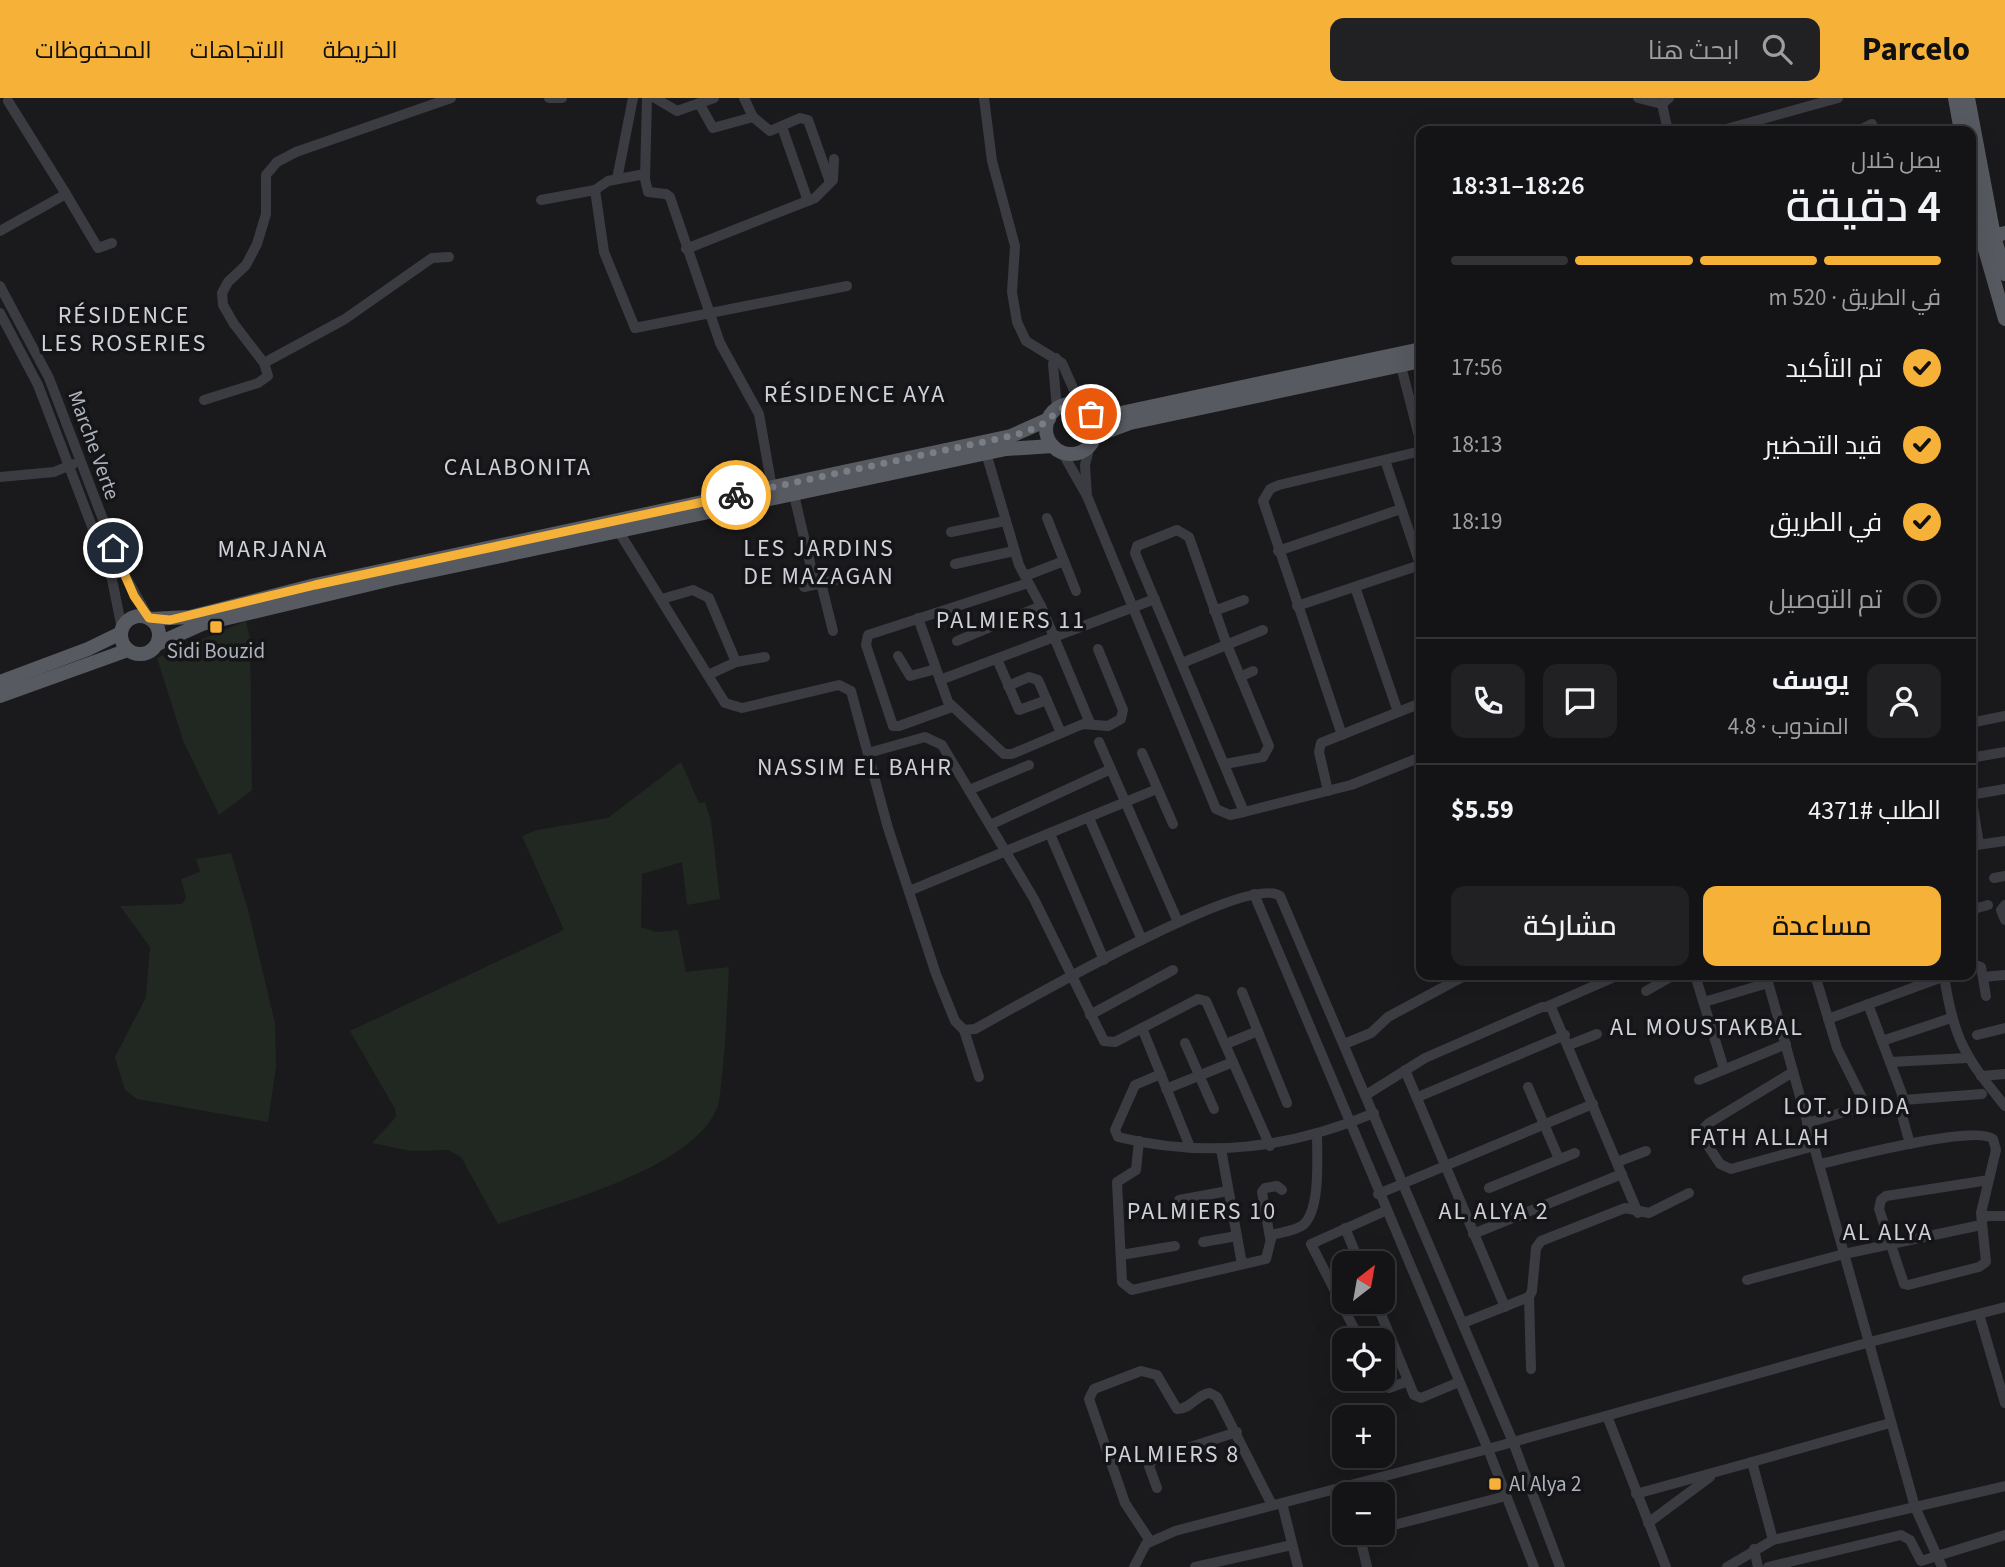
<!DOCTYPE html>
<html lang="ar">
<head>
<meta charset="utf-8">
<style>
  :root { --surface:#141416; --page:#212123; --text:#f1f3f6; --muted:#9d9ea1; --line:#333335; --accent:#f6b139 }
  body { margin:0; font-family:"Source Sans 3",Cairo,sans-serif; background:var(--page); color:var(--text); direction:rtl; height:100vh; display:flex; flex-direction:column; font-size:26px; white-space:nowrap }
  * { box-sizing:border-box; margin:0 }
  p { font-size:23px; color:var(--muted) }
  .icon { flex:none; width:38px; height:38px; fill:none; stroke:currentColor; stroke-width:2; stroke-linecap:round; stroke-linejoin:round }
  .map { position:relative; flex:1; overflow:hidden; direction:ltr }
  .details { position:absolute; left:1416px; top:28px; width:560px; height:854px; display:flex; flex-direction:column; background:var(--surface); border-radius:14px; box-shadow:0 7px 28px #0002,0 0 0 2px var(--line); direction:rtl }
  .details>* { flex:none }
  .needle { width:46px; rotate:31deg }
  .buttons { position:absolute; left:1332px; top:1153px; display:grid; gap:14px }
  .buttons a { display:grid; place-items:center; width:63px; height:63px; border-radius:14px; background:var(--surface); box-shadow:0 7px 28px #0002,0 0 0 2px var(--line); font-size:35px }
  .pin { position:absolute; display:grid; place-items:center; width:60px; height:60px; color:#fff; margin:-30px; border:4px solid #fff; border-radius:50%; box-shadow:0 2px 7px #0007 }
  .courier { position:absolute; display:grid; place-items:center; width:70px; height:70px; margin:-35px; border:5px solid #f6b139; border-radius:50%; background:#fff; color:#222; box-shadow:0 2px 9px #0007 }
  .head em { font-style:normal; font-weight:600 }
  .head div { display:flex; flex-direction:column-reverse }
  .head { display:flex; align-items:center; justify-content:space-between; height:119px; padding:0 35px }
  h1 { font-size:46px; font-weight:600; line-height:52px }
  .bar { display:grid; grid-template-columns:repeat(4,1fr); gap:10px 7px; align-content:center; height:84px; padding:0 35px }
  .bar i { height:9px; border-radius:5px; background:var(--line) }
  .bar .selected { background:var(--accent) }
  .bar p { grid-column:span 4 }
  .line { display:flex; align-items:center; gap:18px; padding:0 35px; border-top:2px solid var(--line) }
  .line div { flex:1 }
  .round { display:grid; place-items:center; flex:none; width:74px; height:74px; border-radius:14px; background:var(--page) }
  ol { padding:0 35px; list-style:none }
  li { display:flex; align-items:center; gap:21px; height:77px }
  li p { margin-inline-start:auto }
  li .icon { padding:7px; border-radius:50%; background:var(--accent); color:#111; stroke-width:4 }
  li:last-child { color:var(--muted) }
  li i { width:38px; height:38px; border:4px solid var(--line); border-radius:50% }
  .primary-button { display:flex; gap:14px; margin-top:auto; padding:14px 35px }
  .primary-button a { flex:1; height:80px; border-radius:14px; background:var(--accent); color:#111; font-size:28px; font-weight:600; line-height:80px; text-align:center }
  .primary-button a+a { background:var(--page); color:var(--text) }
  header { display:flex; align-items:center; gap:42px; box-sizing:border-box; height:98px; padding:0 35px; background:var(--accent); color:#111 }
  header strong { font-size:33px }
  nav { display:flex; gap:38px; margin-inline-start:auto; font-size:24px }
  .search { width:490px; height:63px; background:var(--page); display:flex; align-items:center; gap:18px; box-sizing:border-box; padding:0 24px; border-radius:14px; color:var(--muted); font-size:26px }
  .map>svg:first-child { display:block }
  .green { fill:#202821 }
  .lines { fill:none; stroke-linecap:round; stroke-linejoin:round }
  .minor { stroke:#3b3c42; stroke-width:10 }
  .major { stroke:#575a61; stroke-width:14 }
  .done { stroke:#7a7d84; stroke-width:7; stroke-dasharray:0 12.6 }
  .route { stroke:#f6b139; stroke-width:9 }
  .poi-dot { fill:#f6b139; stroke:#151518; stroke-width:2.5 }
  .labels { text-anchor:middle; dominant-baseline:central; stroke-width:7; stroke-linejoin:round; paint-order:stroke }
  .street-label { font-size:21px; fill:#adb2bc; stroke:#151518 }
  .poi-label { font-size:21px; fill:#adb2bc; stroke:#151518 }
  .quarter-label { font-size:24px; letter-spacing:2px; fill:#ced1d8; stroke:#151518 }
</style>
</head>
<body>
<header>
<strong>Parcelo</strong>
<div class="search"><svg class="icon" aria-label="search" viewBox="0 0 24 24"><circle cx="10" cy="10" r="6"/><path d="M15 15l6 6"/></svg>ابحث هنا</div>
<nav><a>الخريطة</a><a>الاتجاهات</a><a>المحفوظات</a></nav>
</header>
<div class="map">
<svg width="2005" height="1469" viewBox="0 0 2005 1469">
  <rect width="100%" height="100%" fill="#1a1a1d"/>
  <g class="green">
    <path d="M246,523l4,17 2,152 -33,25 -35,-72 -27,-85z"/>
    <path d="M681,664l18,41 6,-1 6,19 9,78 -33,6 -5,-43 -40,12 -1,53 15,5 22,-2 8,42 43,-5c-2,39 -3,78 -8,117 -1,8 -1,19 -5,26 -25,59 -160,94 -218,114l-37,-67 -13,-7 -37,1 -39,-8 24,-26 -1,-8 -45,-78 214,-101 -42,-94 15,-6 71,-12z"/>
    <path d="M231,755l17,57 27,113 1,43 -8,56 -131,-23 -12,-9 -10,-33 31,-60 4,-50 -30,-41 62,-2 4,-6 -5,-19 19,-7 -4,-13z"/>
  </g>
  <g class="lines">
    <g class="minor">
      <path d="M549,0h13"/>
      <path d="M647,0l-2,81 3,13 18,2 4,3 50,146 39,71 13,74"/>
      <path d="M655,0l22,13 37,-13"/>
      <path d="M744,0l9,19 17,14 30,-13 8,2 22,62"/>
      <path d="M984,0l8,63 23,85 -3,46 5,30 9,19 36,22 19,43"/>
      <path d="M1638,0l24,6 7,-6"/>
      <path d="M699,5l14,25 40,-11"/>
      <path d="M1662,6l6,27"/>
      <path d="M782,29l26,74"/>
      <path d="M1719,33l119,-33"/>
      <path d="M1858,33l14,-7 3,7"/>
      <path d="M617,81l16,-81"/>
      <path d="M595,92l9,62 31,76 212,-42"/>
      <path d="M66,96l32,54 14,-5"/>
      <path d="M541,102l54,-10 13,-9 37,-7"/>
      <path d="M0,133l66,-37 -58,-93"/>
      <path d="M686,151l129,-51 18,-18 1,-21"/>
      <path d="M0,188l49,92 74,194 26,46"/>
      <path d="M0,215l38,72 74,194 10,50"/>
      <path d="M1056,260l-3,6 4,45"/>
      <path d="M264,265l81,-44 87,-61 17,-1"/>
      <path d="M1401,268l20,78"/>
      <path d="M204,302l54,-17 10,-7 -4,-13 -30,-39 -11,-19 -1,-12 6,-11 18,-17 11,-21 9,-30v-39l11,-13 19,-10 155,-54"/>
      <path d="M1062,354l25,44 129,313 14,6 14,-3 107,-27 70,-28"/>
      <path d="M986,355l33,112 22,41 49,117"/>
      <path d="M1385,362l36,107"/>
      <path d="M0,379l54,-5 19,-8"/>
      <path d="M794,397l21,89"/>
      <path d="M1087,398l-2,-31 5,-20"/>
      <path d="M1047,420l29,73"/>
      <path d="M619,434l106,171 17,5 97,-23 12,6 37,137 48,146 19,47 9,9 11,-1c42,-23 273,-157 305,-133l233,546 47,125"/>
      <path d="M951,434l54,-11"/>
      <path d="M1278,453l123,-42"/>
      <path d="M955,466l59,-13"/>
      <path d="M1025,478l39,-15"/>
      <path d="M821,485l12,48"/>
      <path d="M804,489l37,-8"/>
      <path d="M1355,489l43,125"/>
      <path d="M662,501l31,-9 16,8 27,64"/>
      <path d="M1297,508l123,-41"/>
      <path d="M1214,513l30,-11"/>
      <path d="M918,520l30,84 56,52h8l71,-30 25,2 13,-7 2,-9 -25,-61"/>
      <path d="M957,543l84,-35"/>
      <path d="M898,558l12,20 26,-7"/>
      <path d="M997,561l22,51 28,-10"/>
      <path d="M1182,565l81,-33"/>
      <path d="M708,577l28,-13 29,-5"/>
      <path d="M1240,579l13,-6"/>
      <path d="M940,582l215,-81"/>
      <path d="M1008,588l21,-9 9,3 23,53"/>
      <path d="M952,609l-53,19h-6l-27,-81 2,-10 160,-52"/>
      <path d="M1970,625l35,-7"/>
      <path d="M1342,637l-79,-234 7,-12 9,-4 142,-34"/>
      <path d="M1099,644l79,180"/>
      <path d="M868,655l57,-16 17,8 92,154 70,142 11,1 83,-43 8,2 64,145"/>
      <path d="M1142,655l31,71"/>
      <path d="M1970,660l35,-6"/>
      <path d="M1225,666l38,-7 6,-11 -42,-101 -38,-108 -12,-7 -40,16 -2,7 109,259"/>
      <path d="M969,692l60,-25"/>
      <path d="M1328,693l-9,-39 2,-9 100,-40"/>
      <path d="M1970,697l35,-6"/>
      <path d="M1971,697l8,49"/>
      <path d="M1089,720l53,122"/>
      <path d="M990,727l121,-56"/>
      <path d="M1050,736l54,126"/>
      <path d="M1970,748l35,-5"/>
      <path d="M1994,780l11,-2"/>
      <path d="M909,793l248,-102"/>
      <path d="M1254,796l234,555 46,118"/>
      <path d="M2005,807l-4,5 4,10"/>
      <path d="M1970,812l18,-5"/>
      <path d="M1970,865l11,4 5,29"/>
      <path d="M1695,877l29,94"/>
      <path d="M1766,877l149,532 27,60"/>
      <path d="M1944,877c9,63 21,82 61,131"/>
      <path d="M1983,879l22,-2"/>
      <path d="M1646,893l28,-16"/>
      <path d="M1242,894l45,111"/>
      <path d="M1704,904l64,-19"/>
      <path d="M1868,906l34,90 1,25 7,25"/>
      <path d="M1548,908l71,-31"/>
      <path d="M1090,917l83,-45"/>
      <path d="M1828,921l117,-43"/>
      <path d="M1142,930l48,119"/>
      <path d="M964,932l15,47"/>
      <path d="M1977,937l28,-7"/>
      <path d="M1882,943l69,-23"/>
      <path d="M1185,945l29,66"/>
      <path d="M1226,946l32,-13"/>
      <path d="M1344,946l27,-11 17,-16 78,-42"/>
      <path d="M1569,947l28,-11"/>
      <path d="M1890,964l77,-4"/>
      <path d="M1405,972l100,237"/>
      <path d="M1793,974l-84,51 -5,5 -1,10 17,26 11,5 83,-23"/>
      <path d="M1161,976l-26,11 -20,45 3,7c90,22 172,11 256,-24"/>
      <path d="M1981,978l24,-2"/>
      <path d="M1699,982l87,-36"/>
      <path d="M1528,989l31,72"/>
      <path d="M1166,991l67,-27"/>
      <path d="M1366,997l59,-37 117,-51h9l87,206"/>
      <path d="M1418,999l147,-62"/>
      <path d="M1903,1002l79,-6"/>
      <path d="M1807,1025l51,-15 6,-6 -27,-54 -22,-73"/>
      <path d="M1139,1043l-3,29 -19,12 5,100 10,8 134,-31 6,-24c10,-3 23,-4 31,-10 18,-15 14,-69 14,-91"/>
      <path d="M1221,1051l21,115"/>
      <path d="M1617,1064l29,-11"/>
      <path d="M1820,1066c27,-6 155,-40 173,-25l3,11 -15,63 5,49 -7,5 -71,18 -4,-1 -25,-75 2,-9 5,-4 103,-16"/>
      <path d="M1489,1090l86,-35"/>
      <path d="M1378,1096l215,-90"/>
      <path d="M1179,1102l49,-9"/>
      <path d="M1345,1130l15,36"/>
      <path d="M1473,1136l149,-60"/>
      <path d="M1270,1140l-8,-46 3,-4 12,-2 5,4"/>
      <path d="M1203,1144l34,-6"/>
      <path d="M1121,1157l54,-9"/>
      <path d="M1747,1182l97,-26 137,-29 3,-9h21"/>
      <path d="M1529,1199l2,72"/>
      <path d="M1376,1204l38,93 7,3 38,-16"/>
      <path d="M1979,1216l26,89"/>
      <path d="M1463,1225l66,-26 3,-6 4,-43 5,-7 84,-33 24,5 40,-20"/>
      <path d="M1360,1242l-49,-96 74,-33"/>
      <path d="M1380,1281l9,9 19,-7"/>
      <path d="M1607,1318l59,151"/>
      <path d="M1157,1390l-8,-22 4,-7 84,-27"/>
      <path d="M1636,1396l116,-32"/>
      <path d="M1282,1405l16,64"/>
      <path d="M1648,1425l62,-46"/>
      <path d="M1382,1430l124,-32"/>
      <path d="M1773,1442l-21,-78 138,-39"/>
      <path d="M1150,1443l-25,-38 -36,-104 5,-10 47,-18 16,4 20,34c13,1 20,-15 33,-16l7,4 55,108"/>
      <path d="M1754,1451l4,18"/>
      <path d="M1134,1469l12,-23 29,-13 313,-82 382,-107 135,-35"/>
      <path d="M1195,1469l97,-22"/>
      <path d="M1367,1469l-5,-21 6,-13"/>
      <path d="M1727,1469l46,-27 232,-54"/>
      <path d="M1768,1469l133,-32 9,5 11,21 84,-26"/>
    </g>
    <g class="major">
      <path d="M1955,0l6,33"/>
      <path d="M1968,0l26,138 11,38"/>
      <path d="M1970,82l12,59 23,80"/>
      <path d="M1970,143l35,-8"/>
      <circle cx="1071" cy="331" r="25"/>
      <path d="M1091,316h25l305,-65"/>
      <path d="M1095,338l35,-13 291,-62"/>
      <circle cx="140" cy="537" r="19"/>
      <path d="M150,521l40,-2 125,-32 696,-149 38,-17"/>
      <path d="M157,546l45,-20 190,-45 614,-130 47,-3"/>
      <path d="M0,584l88,-33 33,-16"/>
      <path d="M0,598l128,-46"/>
    </g>
  </g>
  <g class="lines">
    <path class="done" d="M736,397l275,-59c11,-3 28,-8 37,-16 14,-13 25,-23 43,-6"/>
    <path class="route" d="M113,450l21,48 15,22 21,2 145,-35 421,-90"/>
  </g>
  <g class="poi-dot">
    <rect x="209" y="522" width="14" height="14" rx="3.5"/>
    <rect x="1488" y="1379" width="14" height="14" rx="3.5"/>
  </g>
  <g class="labels">
    <g class="street-label">
      <text transform="translate(94 347) rotate(70)">Marche Verte</text>
    </g>
    <g class="poi-label">
      <text x="216" y="553">Sidi Bouzid</text>
      <text x="1509" y="1386" text-anchor="start">Al Alya 2</text>
    </g>
    <g class="quarter-label">
      <text x="124" y="217">RÉSIDENCE<tspan x="124" dy="28">LES ROSERIES</tspan></text>
      <text x="855" y="296">RÉSIDENCE AYA</text>
      <text x="518" y="369">CALABONITA</text>
      <text x="819" y="450">LES JARDINS<tspan x="819" dy="28">DE MAZAGAN</tspan></text>
      <text x="273" y="451">MARJANA</text>
      <text x="1011" y="522">PALMIERS 11</text>
      <text x="855" y="669">NASSIM EL BAHR</text>
      <text x="1707" y="929">AL MOUSTAKBAL</text>
      <text x="1847" y="1008">LOT. JDIDA</text>
      <text x="1760" y="1039">FATH ALLAH</text>
      <text x="1202" y="1113">PALMIERS 10</text>
      <text x="1494" y="1113">AL ALYA 2</text>
      <text x="1888" y="1134">AL ALYA</text>
      <text x="1172" y="1356">PALMIERS 8</text>
    </g>
  </g>
</svg>
<div class="buttons">
<a><svg class="needle" viewBox="-14 -14 28 28"><path d="M0-13l5 13h-10z" fill="#e53935"/><path d="M0 13l5-13h-10z" fill="#9d9ea1"/></svg></a>
<a><svg class="icon" aria-label="locate" viewBox="0 0 24 24"><circle cx="12" cy="12" r="6"/><path d="M12 2v4M12 18v4M2 12h4M18 12h4"/></svg></a>
<a>+</a>
<a>−</a>
</div>
<div class="pin" style="left:1091px;top:316px;background:#ea580c"><svg class="icon" aria-label="bag" viewBox="0 0 24 24"><path d="M5 8h14l-1 12H6zM9 8a3 3 0 0 1 6 0"/></svg></div>
<div class="pin" style="left:113px;top:450px;background:#1f2937"><svg class="icon" aria-label="home" viewBox="0 0 24 24"><path d="M3 11l9-7 9 7M6 9v11h12V9"/></svg></div>
<div class="courier" style="left:736px;top:397px"><svg class="icon" aria-label="bike" viewBox="0 0 24 24"><circle cx="6" cy="16" r="4"/><circle cx="18" cy="16" r="4"/><path d="M6 16l4-8h5l3 8M10 8l3 8H6M13 5h3"/></svg></div>
<section class="details">
<div class="head"><div><h1>4 دقيقة</h1><p>يصل خلال</p></div><em>18:26–18:31</em></div>
<div class="bar"><i class="selected"></i><i class="selected"></i><i class="selected"></i><i></i><p>في الطريق · 520 m</p></div>
<ol>
<li><svg class="icon" aria-label="check" viewBox="0 0 24 24"><path d="M5 12l5 5 9-10"/></svg>تم التأكيد<p>17:56</p></li>
<li><svg class="icon" aria-label="check" viewBox="0 0 24 24"><path d="M5 12l5 5 9-10"/></svg>قيد التحضير<p>18:13</p></li>
<li><svg class="icon" aria-label="check" viewBox="0 0 24 24"><path d="M5 12l5 5 9-10"/></svg>في الطريق<p>18:19</p></li>
<li><i></i>تم التوصيل</li>
</ol>
<div class="line" style="height:126px"><a class="round"><svg class="icon" aria-label="person" viewBox="0 0 24 24"><circle cx="12" cy="8" r="4"/><path d="M4 21q1-7 8-7t8 7"/></svg></a><div><b>يوسف</b><p>المندوب · 4.8</p></div><a class="round"><svg class="icon" aria-label="chat" viewBox="0 0 24 24"><path d="M4 5h16v11H9l-5 4z"/></svg></a><a class="round"><svg class="icon" aria-label="phone" viewBox="0 0 24 24"><path d="M5 4h4l2 5-3 2q2 4 5 5l2-3 5 2v4C11 20 4 13 5 4z"/></svg></a></div>
<div class="line" style="height:91px"><div>الطلب #4371</div><b>$5.59</b></div>
<div class="primary-button"><a>مساعدة</a><a>مشاركة</a></div>
</section>
</div>
</body>
</html>
